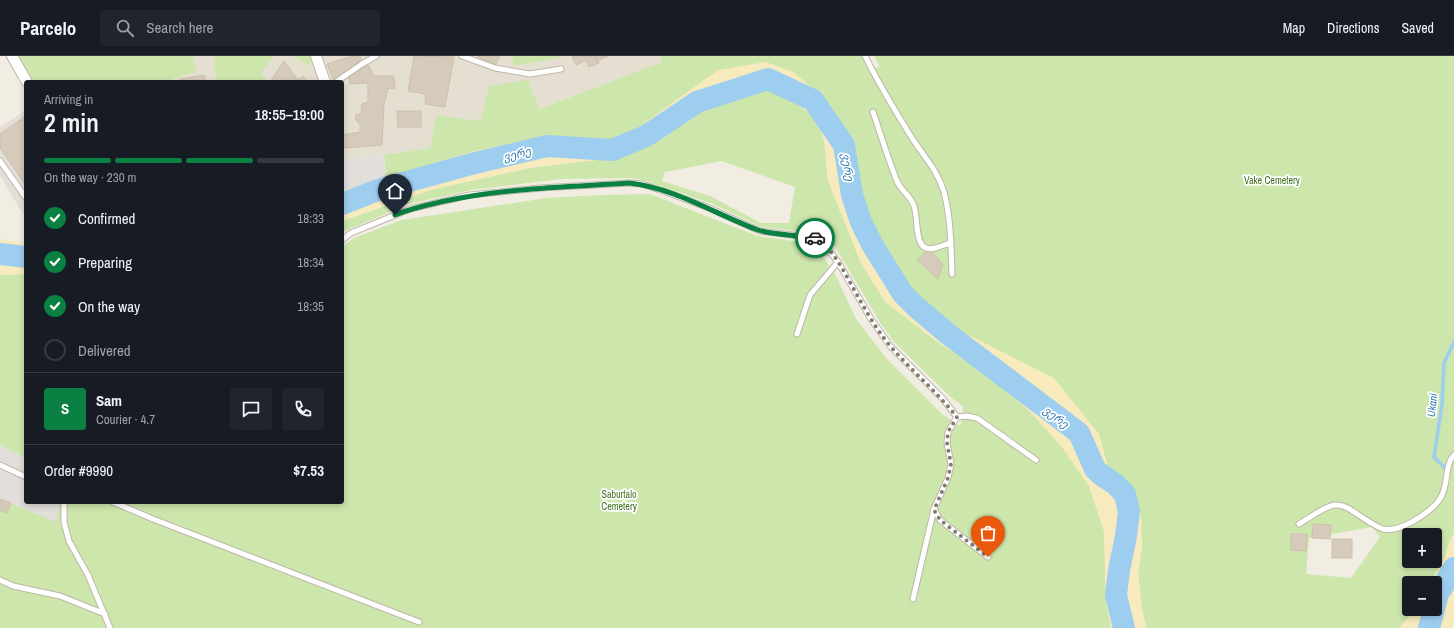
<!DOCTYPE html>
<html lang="en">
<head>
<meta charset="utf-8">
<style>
  :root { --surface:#171b24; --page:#20242c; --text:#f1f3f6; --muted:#9ea1a6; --line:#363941; --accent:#0b8043 }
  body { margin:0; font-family:"Archivo Narrow","Noto Sans Georgian",sans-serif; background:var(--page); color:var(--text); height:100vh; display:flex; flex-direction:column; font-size:15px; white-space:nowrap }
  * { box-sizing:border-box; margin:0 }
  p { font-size:13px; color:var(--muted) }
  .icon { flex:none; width:22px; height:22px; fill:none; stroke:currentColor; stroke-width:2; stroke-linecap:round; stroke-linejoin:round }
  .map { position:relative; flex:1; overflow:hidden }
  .drawer { position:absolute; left:24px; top:24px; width:320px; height:424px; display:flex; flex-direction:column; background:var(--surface); border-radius:4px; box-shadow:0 2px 6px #0003 }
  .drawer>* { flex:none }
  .tools { position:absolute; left:1402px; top:472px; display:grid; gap:8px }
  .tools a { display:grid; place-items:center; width:40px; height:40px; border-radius:4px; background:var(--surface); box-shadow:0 2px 6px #0003; font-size:20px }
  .pin { position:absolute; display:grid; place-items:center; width:34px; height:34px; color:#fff; margin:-41px -17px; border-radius:50% 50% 50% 0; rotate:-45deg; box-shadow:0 0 4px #0007 }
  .pin .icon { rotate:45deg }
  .courier { position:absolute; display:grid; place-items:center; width:40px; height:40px; margin:-20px; border:3px solid #0b8043; border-radius:50%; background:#fff; color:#222; box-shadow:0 1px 5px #0007 }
  .head em { font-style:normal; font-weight:600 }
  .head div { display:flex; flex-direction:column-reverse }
  .head { display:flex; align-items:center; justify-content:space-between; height:68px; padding:0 20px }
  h1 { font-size:26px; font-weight:600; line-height:30px }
  .bar { display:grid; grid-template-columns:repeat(4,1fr); gap:6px 4px; align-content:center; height:48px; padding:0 20px }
  .bar i { height:5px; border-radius:3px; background:var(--line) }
  .bar .active { background:var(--accent) }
  .bar p { grid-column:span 4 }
  .line { display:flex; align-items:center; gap:10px; padding:0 20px; border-top:1px solid var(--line) }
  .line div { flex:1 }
  .round { display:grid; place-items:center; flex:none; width:42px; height:42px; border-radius:4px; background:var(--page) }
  ol { padding:0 20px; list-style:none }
  li { display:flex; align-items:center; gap:12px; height:44px }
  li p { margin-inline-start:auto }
  li .icon { padding:4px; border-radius:50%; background:var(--accent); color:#fff; stroke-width:4 }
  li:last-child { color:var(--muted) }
  li i { width:22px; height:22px; border:2px solid var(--line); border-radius:50% }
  header { display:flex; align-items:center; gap:24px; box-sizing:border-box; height:56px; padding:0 20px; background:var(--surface); border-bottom:1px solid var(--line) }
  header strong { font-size:19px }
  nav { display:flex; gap:22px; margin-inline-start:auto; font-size:14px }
  .search { width:280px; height:36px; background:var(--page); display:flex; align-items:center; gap:10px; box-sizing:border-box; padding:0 14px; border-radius:4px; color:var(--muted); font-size:15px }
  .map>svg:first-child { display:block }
  .residential { fill:#e5dfd1 }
  .industrial { fill:#e3ded8 }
  .green { fill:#cce6ab; fill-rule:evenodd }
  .sand { fill:#f7eabd }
  .parking { fill:#e2dfdb }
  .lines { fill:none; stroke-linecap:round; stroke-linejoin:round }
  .stream { stroke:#9eceef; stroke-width:3.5 }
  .river { stroke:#9eceef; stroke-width:22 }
  .building { fill:#d6cbbb; stroke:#cdc0ac }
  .lane-casing { stroke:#bfb7a8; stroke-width:7 }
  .street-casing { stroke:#bfb7a8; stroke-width:12 }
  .lane { stroke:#fff; stroke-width:5 }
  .street { stroke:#fff; stroke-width:10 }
  .done { stroke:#807a71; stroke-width:4; stroke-dasharray:0 7.2 }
  .route { stroke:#0b8043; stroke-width:5 }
  .labels { text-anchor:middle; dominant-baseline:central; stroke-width:3.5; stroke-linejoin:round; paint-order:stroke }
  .park-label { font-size:10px; fill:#457328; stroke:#fff }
  .water-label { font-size:11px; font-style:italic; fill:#2e78ad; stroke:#fff }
</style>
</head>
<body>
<header>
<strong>Parcelo</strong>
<div class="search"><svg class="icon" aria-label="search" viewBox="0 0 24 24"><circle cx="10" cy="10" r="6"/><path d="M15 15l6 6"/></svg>Search here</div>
<nav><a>Map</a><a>Directions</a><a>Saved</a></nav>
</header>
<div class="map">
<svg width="1454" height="572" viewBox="0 0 1454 572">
  <rect width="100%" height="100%" fill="#f1ede3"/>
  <g class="residential">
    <path d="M189,0h26l-1,15 3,11h-44l-1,-3 23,-7 -1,-14z"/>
    <path d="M274,0h20l13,10 13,-10h192l1,10 45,-8v-2h102l3,6 -125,47 -57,12 -44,-6 -7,33 -88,13v-79h-75l-6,-9z"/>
  </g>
  <path class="industrial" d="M26,54v109l-26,-43v-49z"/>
  <g class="green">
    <path d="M17,0h172l5,2 2,14 -24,7 1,3h-140z"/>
    <path d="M215,0h59l-13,17 6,9h-50l-3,-11z"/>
    <path d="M294,0h26l-13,10z"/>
    <path d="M512,0h46l1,2 -46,8z"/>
    <path d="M660,0h204l7,13 9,-2 -6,-11h580v478l-3,4 -8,24 -14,21h-20v26h7l-17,19h-253l-4,-19 -4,-35 4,-29 -53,-59 15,45 2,70 5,27h-1111v-353l26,-1v228h316v-255l12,-9 48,-18 145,-22 55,-3 48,-1 107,42 50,7 15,12 14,21 20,43 30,39 57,57 17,11 2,-7 1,-13 -10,-7 -58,-56 -14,-19 -48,-81 -18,-10 -53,-6 -49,-23 -67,-23 -15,-3 -71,1 -89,11 -62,14 -67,28v-11l88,-31 99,-22 92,-11 12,-5 64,-43 40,-17 32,-5 23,13 23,17 9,23 4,41 33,82 73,48 -22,-18 -30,-48 -24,-52 -7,-48 -58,-73 -157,57 -26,11 -78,-1 -57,12 -89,26 -2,-22 46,-7 6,-33 45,6 8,-35 39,-6 11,29 123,-47zM722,105l73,26 -6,36h-28l-51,-27 -48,-15 3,-9zM1372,471l8,10 -29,41 -45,-4 3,-36zM1409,479h26v26h-26z"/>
  </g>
  <g class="sand">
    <path d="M766,6l27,10 29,24 29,49 7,48 24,52 30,48 45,36 97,49 45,56 8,29 -1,16 20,17 15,18 1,31 -4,29 4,35 4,19h-35l-5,-27 -2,-70 -15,-45 -28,-40 -32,-35 -47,-40 -45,-29 -52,-40 -24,-39 -33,-82 -4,-41 -9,-23 -23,-17 -23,-13 -32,5 -40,17 -64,43 -12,5 -87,10 -104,23 -88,31v-30l133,-40 57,-12 78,1 26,-11 82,-59z"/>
    <path d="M0,183l26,4v31l-26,1z"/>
    <path d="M1454,478v88l-2,6h-53l17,-19h19v-26h-6l14,-21 8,-24z"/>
  </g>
  <g class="parking">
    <path d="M384,99l2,22 -44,14v-30z"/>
    <path d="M0,389l26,13v44h34l-4,20 -56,-23z"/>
  </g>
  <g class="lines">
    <path class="stream" d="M1445,412l-11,-11 8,-52 2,-42 10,-21"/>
    <g class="river">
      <path d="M342,148l36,-14 39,-11 58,-16 72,-17 65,4 34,-14 51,-34 71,-23 45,21 31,45 8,50 9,27 12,24 30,48 12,12 33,28 131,99 16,36 5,5 15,10 10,10 4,18 -3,24 -7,34 -3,25 8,33"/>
      <path d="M0,198l26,3"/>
      <path d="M1435,549l3,-11 16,-26"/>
      <path d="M1429,572l5,-19"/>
    </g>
  </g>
  <g class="building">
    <path d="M352,0h8l2,5 -7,3v4l-21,13 -7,-17z"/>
    <path d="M414,0l40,1 -9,50 -20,-3 1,-10 -18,-3z"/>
    <path d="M477,0h23l-5,10z"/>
    <path d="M573,0h22l4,7 -10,4 -3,-7 -10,5 -4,-8z"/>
    <path d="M595,0h13l-11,5z"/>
    <path d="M284,5l14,19 -3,2h-25z"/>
    <path d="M368,9l6,11h20l1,13 -7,-1 -4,17 -2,40 -39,3 -1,-13 18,-3v-8l-5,-5 1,-4 5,-2 1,-9 6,-2v-19l-18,1 -2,-9z"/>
    <path d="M204,19l2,7h-25l-1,-3z"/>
    <path d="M303,20l4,6h-12l3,-2z"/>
    <path d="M397,55h24v16h-23z"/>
    <path d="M26,60v70l-26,-38v-14z"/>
    <path d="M929,193l14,15 -5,15 -21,-19z"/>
    <path d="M0,443l11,4 -4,10 -7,-3z"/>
    <path d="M1313,468l18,1 -1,14 -18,-1z"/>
    <path d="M1291,478h16l-1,17 -15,-1z"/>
    <rect x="1332" y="483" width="20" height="19"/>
  </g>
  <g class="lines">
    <g class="lane-casing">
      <g id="lane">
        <path d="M462,0l33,12 35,6 31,-5"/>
        <path d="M865,0c14,28 30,55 47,82 12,19 25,31 32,54 7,27 7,55 8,82"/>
        <path d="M336,26l26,-18 14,-8"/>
        <path d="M873,56c8,23 15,47 24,69 4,10 14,15 17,25 4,11 1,34 10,41 7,5 19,-2 26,-4"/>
        <path d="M0,105l26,37"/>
        <path d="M342,184l9,-7 59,-24 60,-14 70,-7 89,-5 13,1 24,8 43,16 51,23 55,7 9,6 14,18 33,57 20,28 52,52 14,18"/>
        <path d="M797,278l13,-39 28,-33"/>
        <path d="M0,409l26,12"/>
        <path d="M64,446v20l5,19 19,34 22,53"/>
        <path d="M113,446l40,17 266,103"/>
        <path d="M934,453l6,11 48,37"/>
        <path d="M1299,468c10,-6 25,-17 35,-19 9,-1 16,4 23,9 8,5 17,12 26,15 16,4 42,-14 52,-24 16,-16 8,-39 19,-50"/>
        <path d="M0,524l13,6 47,10 45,18"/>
        <path d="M913,543l21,-90 14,-31 3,-14 -4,-21 1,-11 9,-15 9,-1 11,2 59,42"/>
      </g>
    </g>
    <g class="street-casing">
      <g id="street">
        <path d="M12,0l15,26"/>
        <path d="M316,0l9,26"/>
      </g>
    </g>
    <use href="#lane" class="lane"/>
    <use href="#street" class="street"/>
  </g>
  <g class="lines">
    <path class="done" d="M815,182c14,8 23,23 31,37 14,25 27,51 46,73 21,24 45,44 65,69l-9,15 -1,11 4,21 -3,14 -14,32 6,10 48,37"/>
    <path class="route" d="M395,159c16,-7 32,-10 50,-14 60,-13 122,-14 184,-18 46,5 86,31 129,47 15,5 40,5 57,8"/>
  </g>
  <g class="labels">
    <g class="park-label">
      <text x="1272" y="124">Vake Cemetery</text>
      <text x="619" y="438">Saburtalo<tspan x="619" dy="12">Cemetery</tspan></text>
    </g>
    <g class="water-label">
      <text transform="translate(517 98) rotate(-14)">ვერე</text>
      <text transform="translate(848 111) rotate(81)">ვერე</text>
      <text transform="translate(1432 349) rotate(-84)">Ukani</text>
      <text transform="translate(1056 361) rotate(37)">ვერე</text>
    </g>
  </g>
</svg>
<div class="tools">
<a>+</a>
<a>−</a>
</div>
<div class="pin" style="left:988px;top:501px;background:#ea580c"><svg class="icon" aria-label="bag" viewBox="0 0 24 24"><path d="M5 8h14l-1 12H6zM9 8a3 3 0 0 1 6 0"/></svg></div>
<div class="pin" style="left:395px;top:159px;background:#1f2937"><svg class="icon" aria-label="home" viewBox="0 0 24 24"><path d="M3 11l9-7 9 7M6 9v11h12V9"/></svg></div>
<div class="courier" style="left:815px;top:182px"><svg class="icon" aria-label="car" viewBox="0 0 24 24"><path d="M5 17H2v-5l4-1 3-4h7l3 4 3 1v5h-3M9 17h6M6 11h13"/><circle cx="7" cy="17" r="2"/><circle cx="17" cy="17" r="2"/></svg></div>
<section class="drawer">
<div class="head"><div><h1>2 min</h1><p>Arriving in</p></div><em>18:55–19:00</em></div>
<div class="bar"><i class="active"></i><i class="active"></i><i class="active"></i><i></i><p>On the way · 230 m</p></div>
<ol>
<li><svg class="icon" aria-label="check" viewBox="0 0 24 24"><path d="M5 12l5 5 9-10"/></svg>Confirmed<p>18:33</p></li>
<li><svg class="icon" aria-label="check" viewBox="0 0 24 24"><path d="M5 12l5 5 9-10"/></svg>Preparing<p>18:34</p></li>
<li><svg class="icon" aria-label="check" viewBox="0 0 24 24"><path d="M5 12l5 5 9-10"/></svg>On the way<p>18:35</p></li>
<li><i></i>Delivered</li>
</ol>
<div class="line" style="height:72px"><b class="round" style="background:var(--accent);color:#fff">S</b><div><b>Sam</b><p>Courier · 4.7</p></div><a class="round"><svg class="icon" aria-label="chat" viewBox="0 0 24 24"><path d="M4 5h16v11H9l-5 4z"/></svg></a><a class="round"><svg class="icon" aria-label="phone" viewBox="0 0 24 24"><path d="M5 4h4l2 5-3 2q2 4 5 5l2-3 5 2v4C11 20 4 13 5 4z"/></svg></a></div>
<div class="line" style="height:52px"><div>Order #9990</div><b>$7.53</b></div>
</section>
</div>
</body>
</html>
